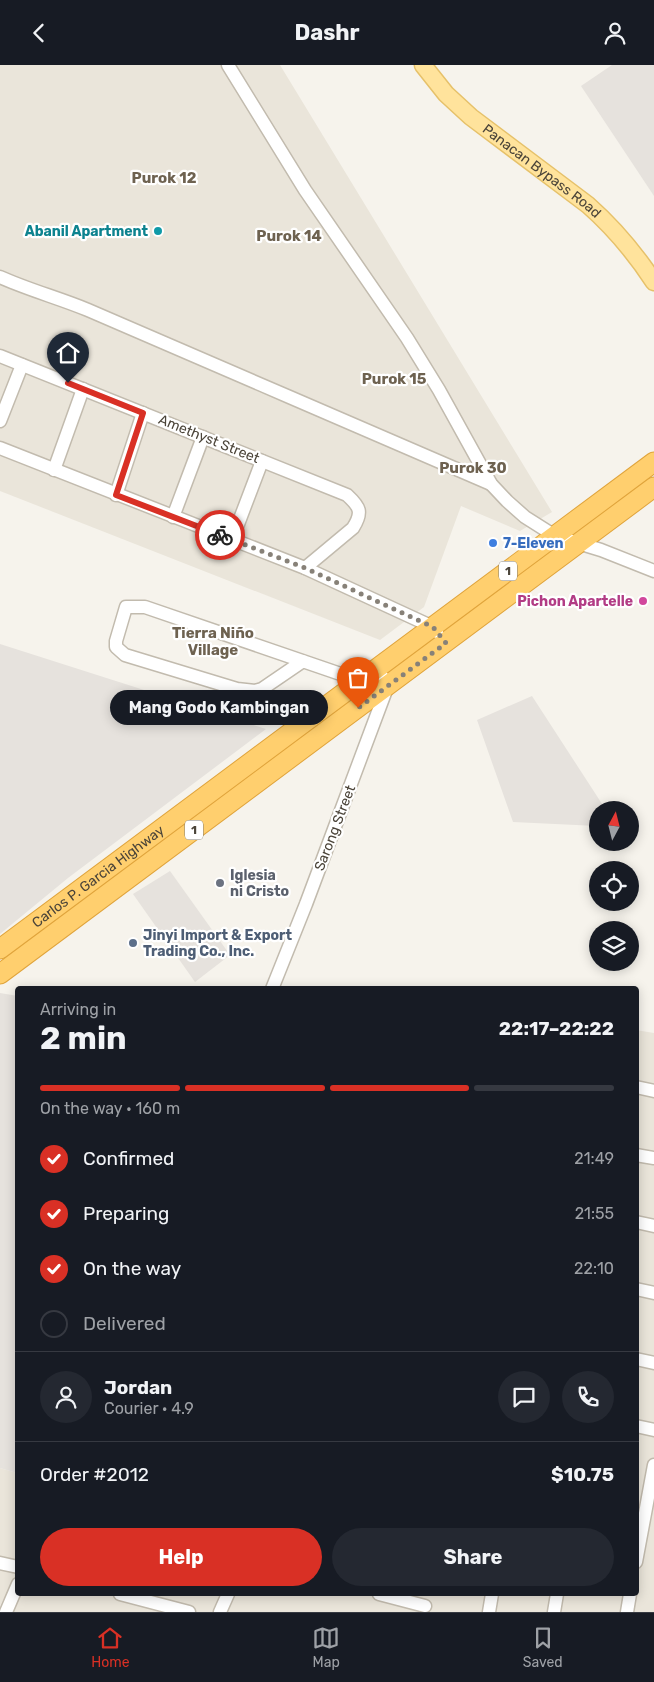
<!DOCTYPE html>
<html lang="en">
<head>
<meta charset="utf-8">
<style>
  :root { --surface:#171b24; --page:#242831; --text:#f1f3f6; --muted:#9ea1a6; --line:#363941; --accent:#d93025 }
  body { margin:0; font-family:Rubik,sans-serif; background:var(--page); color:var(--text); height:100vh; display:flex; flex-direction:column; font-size:19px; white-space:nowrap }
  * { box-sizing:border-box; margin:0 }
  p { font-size:16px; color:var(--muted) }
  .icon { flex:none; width:28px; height:28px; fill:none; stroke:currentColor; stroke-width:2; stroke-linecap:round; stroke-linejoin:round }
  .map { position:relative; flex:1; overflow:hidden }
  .sheet { position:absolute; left:15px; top:921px; width:624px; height:610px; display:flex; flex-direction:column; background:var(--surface); border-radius:5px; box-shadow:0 2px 12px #0003 }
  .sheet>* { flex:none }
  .needle { width:32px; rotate:7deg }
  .controls { position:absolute; left:589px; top:736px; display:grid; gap:10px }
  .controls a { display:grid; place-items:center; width:50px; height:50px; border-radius:50%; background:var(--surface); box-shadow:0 2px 12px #0003; font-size:25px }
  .pin { position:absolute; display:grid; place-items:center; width:42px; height:42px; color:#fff; margin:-51px -21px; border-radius:50% 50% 50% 0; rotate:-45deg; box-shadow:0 0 5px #0007 }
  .pin .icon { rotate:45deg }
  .courier { position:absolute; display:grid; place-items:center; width:50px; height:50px; margin:-25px; border:4px solid #d93025; border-radius:50%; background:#fff; color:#222; box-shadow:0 1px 6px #0007 }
  .bubble { position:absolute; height:35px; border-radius:18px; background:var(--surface); box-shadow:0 2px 12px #0003; font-size:16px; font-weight:700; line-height:35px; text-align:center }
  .overview em { font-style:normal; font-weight:700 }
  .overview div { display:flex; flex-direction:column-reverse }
  .overview { display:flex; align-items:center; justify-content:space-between; height:85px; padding:0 25px }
  h1 { font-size:32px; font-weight:700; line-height:38px }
  .bar { display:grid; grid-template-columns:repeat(4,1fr); gap:8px 5px; align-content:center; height:60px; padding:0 25px }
  .bar i { height:6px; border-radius:4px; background:var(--line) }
  .bar .on { background:var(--accent) }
  .bar p { grid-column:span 4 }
  .line { display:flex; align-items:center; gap:12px; padding:0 25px; border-top:1px solid var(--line) }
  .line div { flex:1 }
  .round { display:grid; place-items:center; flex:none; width:52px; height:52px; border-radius:26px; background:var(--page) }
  ol { padding:0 25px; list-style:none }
  li { display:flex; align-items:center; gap:15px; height:55px }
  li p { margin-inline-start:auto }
  li .icon { padding:5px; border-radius:50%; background:var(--accent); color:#fff; stroke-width:4 }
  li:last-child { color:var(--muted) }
  li i { width:28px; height:28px; border:2px solid var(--line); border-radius:50% }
  .button { display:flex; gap:10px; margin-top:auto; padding:10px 25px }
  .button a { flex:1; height:58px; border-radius:30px; background:var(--accent); color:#fff; font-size:20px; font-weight:700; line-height:58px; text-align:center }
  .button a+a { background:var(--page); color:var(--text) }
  header { display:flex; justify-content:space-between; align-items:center; height:65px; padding:0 25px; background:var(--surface); font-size:22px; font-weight:700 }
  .menu { display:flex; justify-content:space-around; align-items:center; height:70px; border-top:1px solid var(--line); background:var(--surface); font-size:14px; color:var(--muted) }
  .menu a { display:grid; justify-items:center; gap:2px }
  .menu .on { color:var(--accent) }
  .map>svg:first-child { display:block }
  .residential { fill:#eae5da }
  .industrial { fill:#e6e2dd }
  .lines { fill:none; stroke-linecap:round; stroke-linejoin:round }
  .minor-casing { stroke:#c2bbae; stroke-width:15 }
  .major-casing { stroke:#e6c16a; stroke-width:19 }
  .highway-casing { stroke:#e0a43c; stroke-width:21 }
  .minor { stroke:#fff; stroke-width:12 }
  .major { stroke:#ffe39c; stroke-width:16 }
  .highway { stroke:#ffcf6e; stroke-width:19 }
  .done { stroke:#878178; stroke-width:5; stroke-dasharray:0 9 }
  .route { stroke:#d93025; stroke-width:6 }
  .culture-dot { fill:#0f9aa8; stroke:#fff; stroke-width:2 }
  .shop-dot { fill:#3f7fe0; stroke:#fff; stroke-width:2 }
  .hotel-dot { fill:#d1479c; stroke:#fff; stroke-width:2 }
  .worship-dot { fill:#6b7280; stroke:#fff; stroke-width:2 }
  .service-dot { fill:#5c6f8a; stroke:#fff; stroke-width:2 }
  .labels { text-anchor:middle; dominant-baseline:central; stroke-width:4.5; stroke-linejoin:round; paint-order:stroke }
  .shield { fill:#fff; stroke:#817c74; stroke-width:1 }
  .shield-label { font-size:12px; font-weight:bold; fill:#4b4439 }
  .street-label { font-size:14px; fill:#4b4439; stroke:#fff }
  .culture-label { font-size:14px; font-weight:bold; fill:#0d838f; stroke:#fff; text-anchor:end }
  .shop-label { font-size:14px; font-weight:bold; fill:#366cbe; stroke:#fff; text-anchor:start }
  .hotel-label { font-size:14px; font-weight:bold; fill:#b23c85; stroke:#fff; text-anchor:end }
  .worship-label { font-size:14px; font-weight:bold; fill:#5b616d; stroke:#fff; text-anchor:start }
  .service-label { font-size:14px; font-weight:bold; fill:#4e5e75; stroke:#fff; text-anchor:start }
  .neighbourhood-label { font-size:15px; font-weight:bold; fill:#6e6250; stroke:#fff }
</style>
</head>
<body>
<header><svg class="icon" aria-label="back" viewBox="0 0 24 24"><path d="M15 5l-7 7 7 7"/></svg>Dashr<svg class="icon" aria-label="person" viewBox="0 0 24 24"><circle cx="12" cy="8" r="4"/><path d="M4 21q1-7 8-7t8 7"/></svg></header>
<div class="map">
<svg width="654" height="1547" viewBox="0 0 654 1547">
  <rect width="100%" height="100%" fill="#f6f3ec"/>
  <g class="residential">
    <path d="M0,0h280l272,447 -32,19 -59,-25 -37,101 -44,33 -380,-149z"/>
    <path d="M636,965l18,3v579h-642l4,-10 -12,-4 -4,8v-138l17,5 1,121h618z"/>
  </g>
  <g class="industrial">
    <path d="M612,0h42v131l-73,-110z"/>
    <path d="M0,579l266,85 -198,149 -68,56z"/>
    <path d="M532,631l74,114h-8l-1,16 -84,-4 -36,-102z"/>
    <path d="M170,806l60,84 -35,27 -62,-88z"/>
    <path d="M0,928l18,3 -1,477 -17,-5z"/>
  </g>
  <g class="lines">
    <g class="minor-casing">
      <g id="minor">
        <path d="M228,0l77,125 102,148 32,52 52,94 16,17 18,16 30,19 46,14 53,21"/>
        <path d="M0,212c29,13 59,21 88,33 135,57 268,117 403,174"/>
        <path d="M0,291l347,139c13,12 16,17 6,33l-48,40"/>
        <path d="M0,356l22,-56"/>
        <path d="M0,383l305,120 128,59 4,5"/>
        <path d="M54,405l29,-81"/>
        <path d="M116,430l27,-82"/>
        <path d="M173,452l30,-80"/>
        <path d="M232,475l30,-79"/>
        <path d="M303,596l-41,28 -7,2 -18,-2 -112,-34 -9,-8v-6l10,-34h19l216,74"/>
        <path d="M272,924l34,-85 82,-219 -11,-16"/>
        <path d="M636,1022l18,4"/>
        <path d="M636,1090l18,3"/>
        <path d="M636,1157l18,4"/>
        <path d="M636,1224l18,4"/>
        <path d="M636,1294l18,4"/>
        <path d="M636,1361l18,4"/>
        <path d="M636,1497l18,-97"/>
        <path d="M0,1498l18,4"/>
        <path d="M120,1529l69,18"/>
        <path d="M379,1529l46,12"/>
        <path d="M6,1547l12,-28"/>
        <path d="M220,1547l8,-18"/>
        <path d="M489,1547l3,-18"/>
        <path d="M554,1547l3,-18"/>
        <path d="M627,1547l3,-18"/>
      </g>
    </g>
    <g class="major-casing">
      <g id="major">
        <path id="s1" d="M423,0l23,29 25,23 117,88c26,23 47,48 66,77"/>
      </g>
    </g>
    <g class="highway-casing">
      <g id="highway">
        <path id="s2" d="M0,884l654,-487"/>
        <path d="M0,909l654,-487"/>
      </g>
    </g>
    <use href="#minor" class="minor"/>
    <use href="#major" class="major"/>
    <use href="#highway" class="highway"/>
  </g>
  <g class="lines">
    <path class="done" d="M220,470l85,33 128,59 13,16 -88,65"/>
    <path class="route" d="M68,318l75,30 -27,82 104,40"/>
  </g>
  <circle class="culture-dot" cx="158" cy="166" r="5"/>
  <circle class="shop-dot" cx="493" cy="478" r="5"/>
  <circle class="hotel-dot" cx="643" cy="536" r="5"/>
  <circle class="worship-dot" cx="220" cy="818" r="5"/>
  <circle class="service-dot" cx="133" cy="878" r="5"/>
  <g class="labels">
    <g class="shield">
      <rect x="499" y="496.5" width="18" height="19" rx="4"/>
      <rect x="185" y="755.5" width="18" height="19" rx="4"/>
    </g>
    <g class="shield-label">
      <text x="508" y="506">1</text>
      <text x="194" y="765">1</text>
    </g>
    <g class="street-label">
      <text stroke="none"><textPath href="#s1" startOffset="160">Panacan Bypass Road</textPath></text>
      <text transform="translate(209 374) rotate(22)">Amethyst Street</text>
      <text transform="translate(335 763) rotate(-69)">Sarong Street</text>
      <text stroke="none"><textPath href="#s2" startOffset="122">Carlos P. Garcia Highway</textPath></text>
    </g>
    <g class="culture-label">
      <text x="148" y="166">Abanil Apartment</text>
    </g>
    <g class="shop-label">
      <text x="503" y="478">7-Eleven</text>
    </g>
    <g class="hotel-label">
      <text x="633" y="536">Pichon Apartelle</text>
    </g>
    <g class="worship-label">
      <text x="230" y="810">Iglesia<tspan x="230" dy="16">ni Cristo</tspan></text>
    </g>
    <g class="service-label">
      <text x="143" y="870">Jinyi Import &amp; Export<tspan x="143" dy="16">Trading Co., Inc.</tspan></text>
    </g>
    <g class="neighbourhood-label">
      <text x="164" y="113">Purok 12</text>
      <text x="289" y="171">Purok 14</text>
      <text x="394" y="314">Purok 15</text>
      <text x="473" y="403">Purok 30</text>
      <text x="213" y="568">Tierra Niño<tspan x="213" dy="17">Village</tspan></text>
    </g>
  </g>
</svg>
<div class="controls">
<a><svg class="needle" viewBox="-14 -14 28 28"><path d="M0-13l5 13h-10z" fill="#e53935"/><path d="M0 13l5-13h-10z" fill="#9ea1a6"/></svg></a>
<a><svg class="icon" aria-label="locate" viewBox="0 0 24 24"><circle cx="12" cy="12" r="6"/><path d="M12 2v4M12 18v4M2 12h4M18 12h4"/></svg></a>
<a><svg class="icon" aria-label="layers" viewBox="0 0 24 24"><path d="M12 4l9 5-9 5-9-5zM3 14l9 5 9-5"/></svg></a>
</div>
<div class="pin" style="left:358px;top:643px;background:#ea580c"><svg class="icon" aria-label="bag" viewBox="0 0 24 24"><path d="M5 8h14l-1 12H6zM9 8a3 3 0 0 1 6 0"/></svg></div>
<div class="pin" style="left:68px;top:318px;background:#1f2937"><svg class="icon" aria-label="home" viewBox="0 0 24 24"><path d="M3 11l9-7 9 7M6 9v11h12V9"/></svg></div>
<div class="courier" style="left:220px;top:470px"><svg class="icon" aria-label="bike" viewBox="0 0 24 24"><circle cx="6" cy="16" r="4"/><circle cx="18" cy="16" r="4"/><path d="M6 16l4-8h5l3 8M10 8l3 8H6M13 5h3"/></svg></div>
<div class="bubble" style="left:110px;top:625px;width:218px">Mang Godo Kambingan</div>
<section class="sheet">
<div class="overview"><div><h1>2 min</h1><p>Arriving in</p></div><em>22:17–22:22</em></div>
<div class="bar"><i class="on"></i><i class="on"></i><i class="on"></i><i></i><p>On the way · 160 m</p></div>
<ol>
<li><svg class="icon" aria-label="check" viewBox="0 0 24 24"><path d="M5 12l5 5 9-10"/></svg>Confirmed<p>21:49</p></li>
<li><svg class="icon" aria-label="check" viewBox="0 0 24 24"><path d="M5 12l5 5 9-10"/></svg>Preparing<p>21:55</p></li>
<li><svg class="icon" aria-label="check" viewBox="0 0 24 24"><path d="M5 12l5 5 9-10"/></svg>On the way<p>22:10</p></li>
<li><i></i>Delivered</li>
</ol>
<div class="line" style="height:90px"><a class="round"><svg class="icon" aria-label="person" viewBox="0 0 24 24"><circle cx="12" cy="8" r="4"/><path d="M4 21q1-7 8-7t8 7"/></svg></a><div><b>Jordan</b><p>Courier · 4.9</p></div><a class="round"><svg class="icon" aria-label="chat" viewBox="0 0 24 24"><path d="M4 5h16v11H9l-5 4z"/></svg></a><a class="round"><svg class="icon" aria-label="phone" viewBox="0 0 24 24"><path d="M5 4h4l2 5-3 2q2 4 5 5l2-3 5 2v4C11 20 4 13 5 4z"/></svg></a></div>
<div class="line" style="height:65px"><div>Order #2012</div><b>$10.75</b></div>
<div class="button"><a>Help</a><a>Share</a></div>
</section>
</div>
<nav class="menu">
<a class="on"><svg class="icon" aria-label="home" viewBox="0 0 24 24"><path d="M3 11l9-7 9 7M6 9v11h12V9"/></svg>Home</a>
<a><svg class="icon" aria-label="map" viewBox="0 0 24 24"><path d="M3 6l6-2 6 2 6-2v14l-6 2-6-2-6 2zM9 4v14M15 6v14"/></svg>Map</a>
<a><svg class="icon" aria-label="saved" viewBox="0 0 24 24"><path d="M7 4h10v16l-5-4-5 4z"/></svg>Saved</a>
</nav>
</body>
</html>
